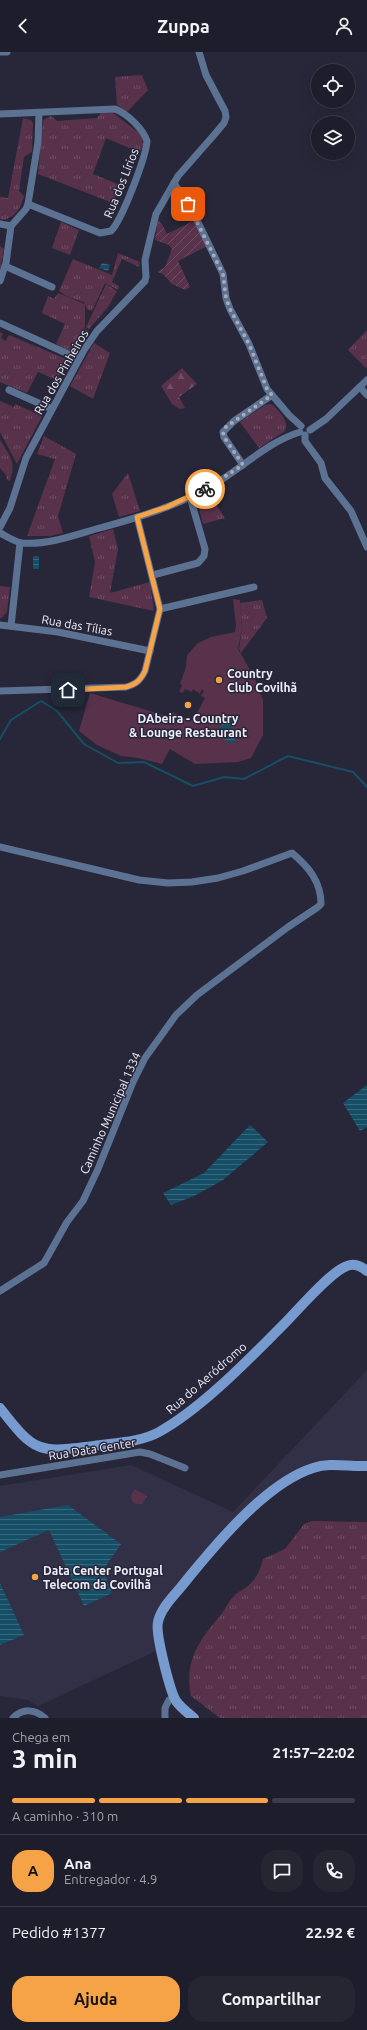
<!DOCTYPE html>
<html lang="pt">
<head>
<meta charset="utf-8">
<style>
  :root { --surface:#1e1d2b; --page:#262633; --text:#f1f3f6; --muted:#a1a2a9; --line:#3c3b47; --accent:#f6a247 }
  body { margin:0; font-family:Ubuntu,sans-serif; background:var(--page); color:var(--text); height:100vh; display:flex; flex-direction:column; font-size:15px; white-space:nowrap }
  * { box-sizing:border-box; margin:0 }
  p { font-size:13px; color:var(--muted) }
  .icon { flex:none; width:22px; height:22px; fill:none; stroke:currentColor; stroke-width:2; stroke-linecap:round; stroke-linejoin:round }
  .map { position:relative; height:1666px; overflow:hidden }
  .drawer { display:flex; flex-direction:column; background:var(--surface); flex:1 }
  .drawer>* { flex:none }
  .buttons { position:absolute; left:311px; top:12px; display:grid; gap:8px }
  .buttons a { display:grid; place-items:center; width:44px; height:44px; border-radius:50%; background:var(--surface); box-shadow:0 4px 16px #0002,0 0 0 1px var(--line); font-size:20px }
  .pin { position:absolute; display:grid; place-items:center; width:34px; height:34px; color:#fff; margin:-17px; border-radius:8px; box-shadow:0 2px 6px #0006 }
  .courier { position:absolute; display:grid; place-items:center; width:40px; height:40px; margin:-20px; border:3px solid #f6a247; border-radius:50%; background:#fff; color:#222; box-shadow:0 1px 5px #0007 }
  .summary em { font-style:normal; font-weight:700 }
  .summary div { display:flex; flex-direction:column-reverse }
  .summary { display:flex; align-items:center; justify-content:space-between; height:68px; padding:0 12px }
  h1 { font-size:26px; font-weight:700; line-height:30px }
  .bar { display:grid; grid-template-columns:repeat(4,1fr); gap:6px 4px; align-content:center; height:48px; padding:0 12px }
  .bar i { height:5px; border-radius:3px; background:var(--line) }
  .bar .on { background:var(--accent) }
  .bar p { grid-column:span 4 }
  .line { display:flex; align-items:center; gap:10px; padding:0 12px; border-top:1px solid var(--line) }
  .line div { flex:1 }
  .round { display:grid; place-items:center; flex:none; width:42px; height:42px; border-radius:16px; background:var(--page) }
  .button { display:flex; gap:8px; margin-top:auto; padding:8px 12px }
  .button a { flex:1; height:46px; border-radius:16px; background:var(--accent); color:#111; font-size:16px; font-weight:700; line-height:46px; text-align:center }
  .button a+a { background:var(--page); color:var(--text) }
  header { display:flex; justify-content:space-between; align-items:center; height:52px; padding:0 12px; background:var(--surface); font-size:18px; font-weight:700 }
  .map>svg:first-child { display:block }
  .built { fill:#313047 }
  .grass { fill:url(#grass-tufts) }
  .forest { fill:url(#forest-firs) }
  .garden { fill:url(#garden-furrows) }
  .pitch { fill:#58314a }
  .water { fill:url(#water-rules) }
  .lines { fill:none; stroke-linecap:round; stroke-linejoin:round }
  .stream { stroke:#164e66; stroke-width:2 }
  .street { stroke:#5c7293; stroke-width:7 }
  .secondary { stroke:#779acf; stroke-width:10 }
  .done { stroke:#a9a9b7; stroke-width:4; stroke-dasharray:0 7.2 }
  .route { stroke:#f6a247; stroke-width:5 }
  .poi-dot { fill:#f6a247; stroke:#282739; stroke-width:1.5 }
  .labels { text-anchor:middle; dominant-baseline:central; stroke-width:3; stroke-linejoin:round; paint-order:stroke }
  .street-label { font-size:12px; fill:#efeffb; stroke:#282739 }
  .poi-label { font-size:12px; font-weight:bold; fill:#efeffb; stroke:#282739; text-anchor:start }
</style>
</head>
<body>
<header><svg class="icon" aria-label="back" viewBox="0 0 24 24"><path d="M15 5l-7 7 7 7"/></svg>Zuppa<svg class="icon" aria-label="person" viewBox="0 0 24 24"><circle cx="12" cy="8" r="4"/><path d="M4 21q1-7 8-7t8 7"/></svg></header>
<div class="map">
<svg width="367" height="1666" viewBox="0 0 367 1666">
  <defs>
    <pattern id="grass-tufts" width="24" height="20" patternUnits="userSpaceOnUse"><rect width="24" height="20" fill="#58314a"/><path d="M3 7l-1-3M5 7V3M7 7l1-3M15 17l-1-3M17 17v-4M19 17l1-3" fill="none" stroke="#704f65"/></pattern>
    <pattern id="forest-firs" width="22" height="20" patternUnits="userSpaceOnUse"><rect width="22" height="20" fill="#58314a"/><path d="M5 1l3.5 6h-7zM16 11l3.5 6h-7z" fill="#704f65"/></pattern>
    <pattern id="garden-furrows" width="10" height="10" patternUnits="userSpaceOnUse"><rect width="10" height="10" fill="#58314a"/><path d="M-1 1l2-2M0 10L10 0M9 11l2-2" fill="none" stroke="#704f65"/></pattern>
    <pattern id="water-rules" width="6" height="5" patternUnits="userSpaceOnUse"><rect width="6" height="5" fill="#164e66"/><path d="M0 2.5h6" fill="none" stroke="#38687d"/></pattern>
  </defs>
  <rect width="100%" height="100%" fill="#282739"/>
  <path class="built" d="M367,1318v91l-53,1 -14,5 -10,7 -130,132 -4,45 -118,55 -10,-6 -28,-4v-210l131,-21 102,47z"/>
  <g class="grass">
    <path d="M142,23l6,15 -21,22 -10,-7 -2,-28z"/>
    <path d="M101,61h12l29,22 1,10 -2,5h-7l-28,-12 -13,36 27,11 -7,18 -75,-29 5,-54 8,-4 6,5 40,-3z"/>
    <path d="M23,66l8,2 2,3 -1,29 -8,5 -5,34 5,5c-3,12 -9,22 -22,24l-2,-1v-22l8,1z"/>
    <path d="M61,170l18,8 -9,25 -18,-7z"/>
    <path d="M0,194l4,3 -4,22z"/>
    <path d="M118,201l22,9 -1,5 -17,-8 -10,23 7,4 -1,4 -13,-7 -13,28 -4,-1 -4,-8 -16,-5 -9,-6 14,-32 39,16z"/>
    <path d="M106,232l11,7 -9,16 -19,22 -3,-2 1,-2z"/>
    <path d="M58,241l27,11v23l-11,26 -18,-9 9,-20 -23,-11 6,-17 6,3z"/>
    <path d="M85,277l4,2 -11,19 1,2 -5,1z"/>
    <path d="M367,278v36l-1,2 -18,-18z"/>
    <path d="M0,280l3,2 -2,4 5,3 3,-6 57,24 1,4 -10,17 -19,-8 -11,21 -27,-11z"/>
    <path d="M94,291l16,10 -17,46 -23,-13z"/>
    <path d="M0,349l14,6 1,-3 27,12 -25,48 -17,-32z"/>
    <path d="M270,352l3,1c6,7 17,16 12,26l-26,17 -19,-26 25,-17z"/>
    <path d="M44,384l32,18 -18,62 5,17 -13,3h-23l28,-77 -18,-5z"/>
    <path d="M0,387c9,18 17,21 10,42l-3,-1 -1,-5 -6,-7z"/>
    <path d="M128,421l12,38 -21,6 -7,-23z"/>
    <path d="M209,442l16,24 -22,6c-3,-13 -9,-24 6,-30z"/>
    <path d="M113,477l5,20 -8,44 40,-11 4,29 -65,-14 6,-35 -6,-26z"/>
    <path d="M0,534l10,1 -3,25 -7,7z"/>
    <path d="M262,548l5,18 -26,35 -2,-4 3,-21 -2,-25z"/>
    <path d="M135,1437l12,7 -5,8h-6l-4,-3 -1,-6z"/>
    <path d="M312,1469l55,1v196h-147l-29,-22c-7,-33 7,-55 29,-80 5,-6 8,-14 14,-20 2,-3 6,-5 10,-7 12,-9 15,-16 19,-30l22,-10 19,-25z"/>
  </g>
  <path class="forest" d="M182,316l15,16 -18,13 6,11 -5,1 -8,-5 -11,-18z"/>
  <path class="garden" d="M158,168l4,4 5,10 28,-14 12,26 -29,15 12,26 -5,3 -13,-6 -9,-10 -6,-2 8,-5 7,-18 -3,-4 -14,-5z"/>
  <path class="pitch" d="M233,547l7,1 2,29 -4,20 16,28 9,23v35l-12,23 -13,4 -43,2 -25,-15 -8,15 -24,-6 -17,-2 -24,-11 -18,-14 11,-38 80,24 3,-5 17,9 3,-1 12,-22 -4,-2 3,-5 -2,-2 -2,5 -7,-5 -1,3 -7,-3 -2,4 -4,-1 3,-7 -2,-1 6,-17 1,-12 11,-12 13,-6 24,-5 1,-7z"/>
  <g class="water">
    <path d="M102,211l8,2 -2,6 -9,-3z"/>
    <rect x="33" y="504" width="6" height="13"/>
    <path d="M226,664l8,5 -5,9 8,5 -4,9 -17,-9z"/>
    <path d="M367,1033v42l-7,4 -17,-28z"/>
    <path d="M250,1073l18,17 -45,38 -29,16 -23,9 -8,-12 41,-20z"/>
    <path d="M68,1453l53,39 -18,26 9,23 -28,13 -35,-76 -49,22v-35z"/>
    <path d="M0,1531l24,52 -24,10z"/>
  </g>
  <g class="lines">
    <path class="stream" d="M0,687l11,-19 30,-19 16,10 27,33 34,19 26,-1 49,24 31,-9 20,2 44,-23 65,16 14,15"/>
    <g class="street">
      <path d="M0,0h7"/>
      <path d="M0,62l115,-5c13,5 28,20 32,32 -1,16 -25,79 -36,90l-11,2 -72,-29"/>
      <path d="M174,131l21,33 28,58 3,24 4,11 19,35 18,45 22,26 12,11"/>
      <path d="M0,172l11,2"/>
      <path d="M5,214l47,21"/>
      <path d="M0,229l6,-18 5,-37 15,-17 2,-5 10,-62 1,-29"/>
      <path d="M0,271l79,36"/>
      <path d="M360,335l7,8"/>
      <path d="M9,338l43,19"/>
      <path d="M310,378l16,-11 41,-39"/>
      <path d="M305,383v6l16,22 4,15 26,33 16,36"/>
      <path d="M243,413l-19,-28 -1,-5 11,-11 38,-26"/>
      <path d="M0,475l10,-19 16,-50 58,-108 13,-19 48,-50 1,-4 -1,-17 11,-46 22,-38 36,-41 10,-12 2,-6 -1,-6 -19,-36 -7,-23"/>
      <path d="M0,481c6,3 15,9 22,10 25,2 50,-7 74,-14 41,-11 82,-23 119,-45 28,-17 53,-42 85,-52"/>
      <path d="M153,523l45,-12 6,-7 1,-7 -15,-52"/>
      <path d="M160,557l94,-22"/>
      <path d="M0,573l58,7 92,19"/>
      <path d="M11,574l9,-83"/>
      <path d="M0,639l126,-4c10,-3 14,-6 19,-16l15,-62 -23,-92"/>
      <path d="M0,795l139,33 29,3 24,-1 26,-4 25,-7 49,-18c17,14 29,29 29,51l-3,3 -30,20 -91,68 -21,20 -31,43 -12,24 -35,87 -15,32 -16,21 -23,41 -44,28"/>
      <path d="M0,1423l140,-23 10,2 35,14"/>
      <path d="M13,1666c10,-10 22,-9 32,0"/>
      <path d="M165,1666v-10l4,-8 5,-2"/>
    </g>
    <g class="secondary">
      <path d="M0,1356c35,45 38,45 94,38 21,-3 47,-4 65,-14 43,-24 89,-72 124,-107 14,-14 48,-54 64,-59 7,-3 15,1 20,5"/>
      <path d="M194,1666c-6,-5 -13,-10 -18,-17 -6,-10 -21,-68 -18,-79 3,-15 18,-28 27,-40 30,-37 81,-99 128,-114 17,-6 36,-1 54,-2"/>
    </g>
  </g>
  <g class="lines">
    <path class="done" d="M188,152l35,70 3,24 4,11 19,35 18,45 5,6 -46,32 -3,5 1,5 19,28 -38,24"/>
    <path class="route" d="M68,638l58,-3c10,-3 14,-6 19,-16l15,-62 -23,-92 30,-10 38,-18"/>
  </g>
  <g class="poi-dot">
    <circle cx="219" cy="628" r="4"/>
    <circle cx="188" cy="653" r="4"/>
    <circle cx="35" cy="1525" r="4"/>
  </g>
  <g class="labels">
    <g class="street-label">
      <text transform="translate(121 131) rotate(-68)">Rua dos Lírios</text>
      <text transform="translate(61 320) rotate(-60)">Rua dos Pinheiros</text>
      <text transform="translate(77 573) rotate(10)">Rua das Tílias</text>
      <text transform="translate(110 1061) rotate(-66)">Caminho Municipal 1334</text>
      <text transform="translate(206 1326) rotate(-41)">Rua do Aeródromo</text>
      <text transform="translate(92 1397) rotate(-9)">Rua Data Center</text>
    </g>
    <g class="poi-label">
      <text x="227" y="621">Country<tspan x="227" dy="14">Club Covilhã</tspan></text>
      <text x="188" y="666" text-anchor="middle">DAbeira - Country<tspan x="188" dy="14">&amp; Lounge Restaurant</tspan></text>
      <text x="43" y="1518">Data Center Portugal<tspan x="43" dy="14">Telecom da Covilhã</tspan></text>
    </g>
  </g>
</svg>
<div class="buttons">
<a><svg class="icon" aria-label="locate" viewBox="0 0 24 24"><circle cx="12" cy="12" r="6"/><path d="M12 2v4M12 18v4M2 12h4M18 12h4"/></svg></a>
<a><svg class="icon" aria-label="layers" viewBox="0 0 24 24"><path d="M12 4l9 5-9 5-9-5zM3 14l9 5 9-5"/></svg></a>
</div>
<div class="pin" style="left:188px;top:152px;background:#ea580c"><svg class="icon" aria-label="bag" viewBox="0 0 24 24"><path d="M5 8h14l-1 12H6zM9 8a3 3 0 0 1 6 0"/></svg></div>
<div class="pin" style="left:68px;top:638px;background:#1f2937"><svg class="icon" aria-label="home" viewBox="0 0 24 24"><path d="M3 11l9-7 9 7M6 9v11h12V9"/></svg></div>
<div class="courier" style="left:205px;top:437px"><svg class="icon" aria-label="bike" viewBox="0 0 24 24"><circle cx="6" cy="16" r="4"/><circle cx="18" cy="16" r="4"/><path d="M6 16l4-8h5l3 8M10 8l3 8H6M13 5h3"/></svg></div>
</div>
<section class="drawer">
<div class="summary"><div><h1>3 min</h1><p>Chega em</p></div><em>21:57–22:02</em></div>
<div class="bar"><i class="on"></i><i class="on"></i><i class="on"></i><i></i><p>A caminho · 310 m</p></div>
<div class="line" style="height:72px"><b class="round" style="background:var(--accent);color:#111">A</b><div><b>Ana</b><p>Entregador · 4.9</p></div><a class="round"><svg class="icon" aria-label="chat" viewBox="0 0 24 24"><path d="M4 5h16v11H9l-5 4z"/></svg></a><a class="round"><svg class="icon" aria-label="phone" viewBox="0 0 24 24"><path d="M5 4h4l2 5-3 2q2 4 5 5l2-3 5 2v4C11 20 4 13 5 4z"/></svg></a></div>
<div class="line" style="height:52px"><div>Pedido #1377</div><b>22.92 €</b></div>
<div class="button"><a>Ajuda</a><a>Compartilhar</a></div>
</section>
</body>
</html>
